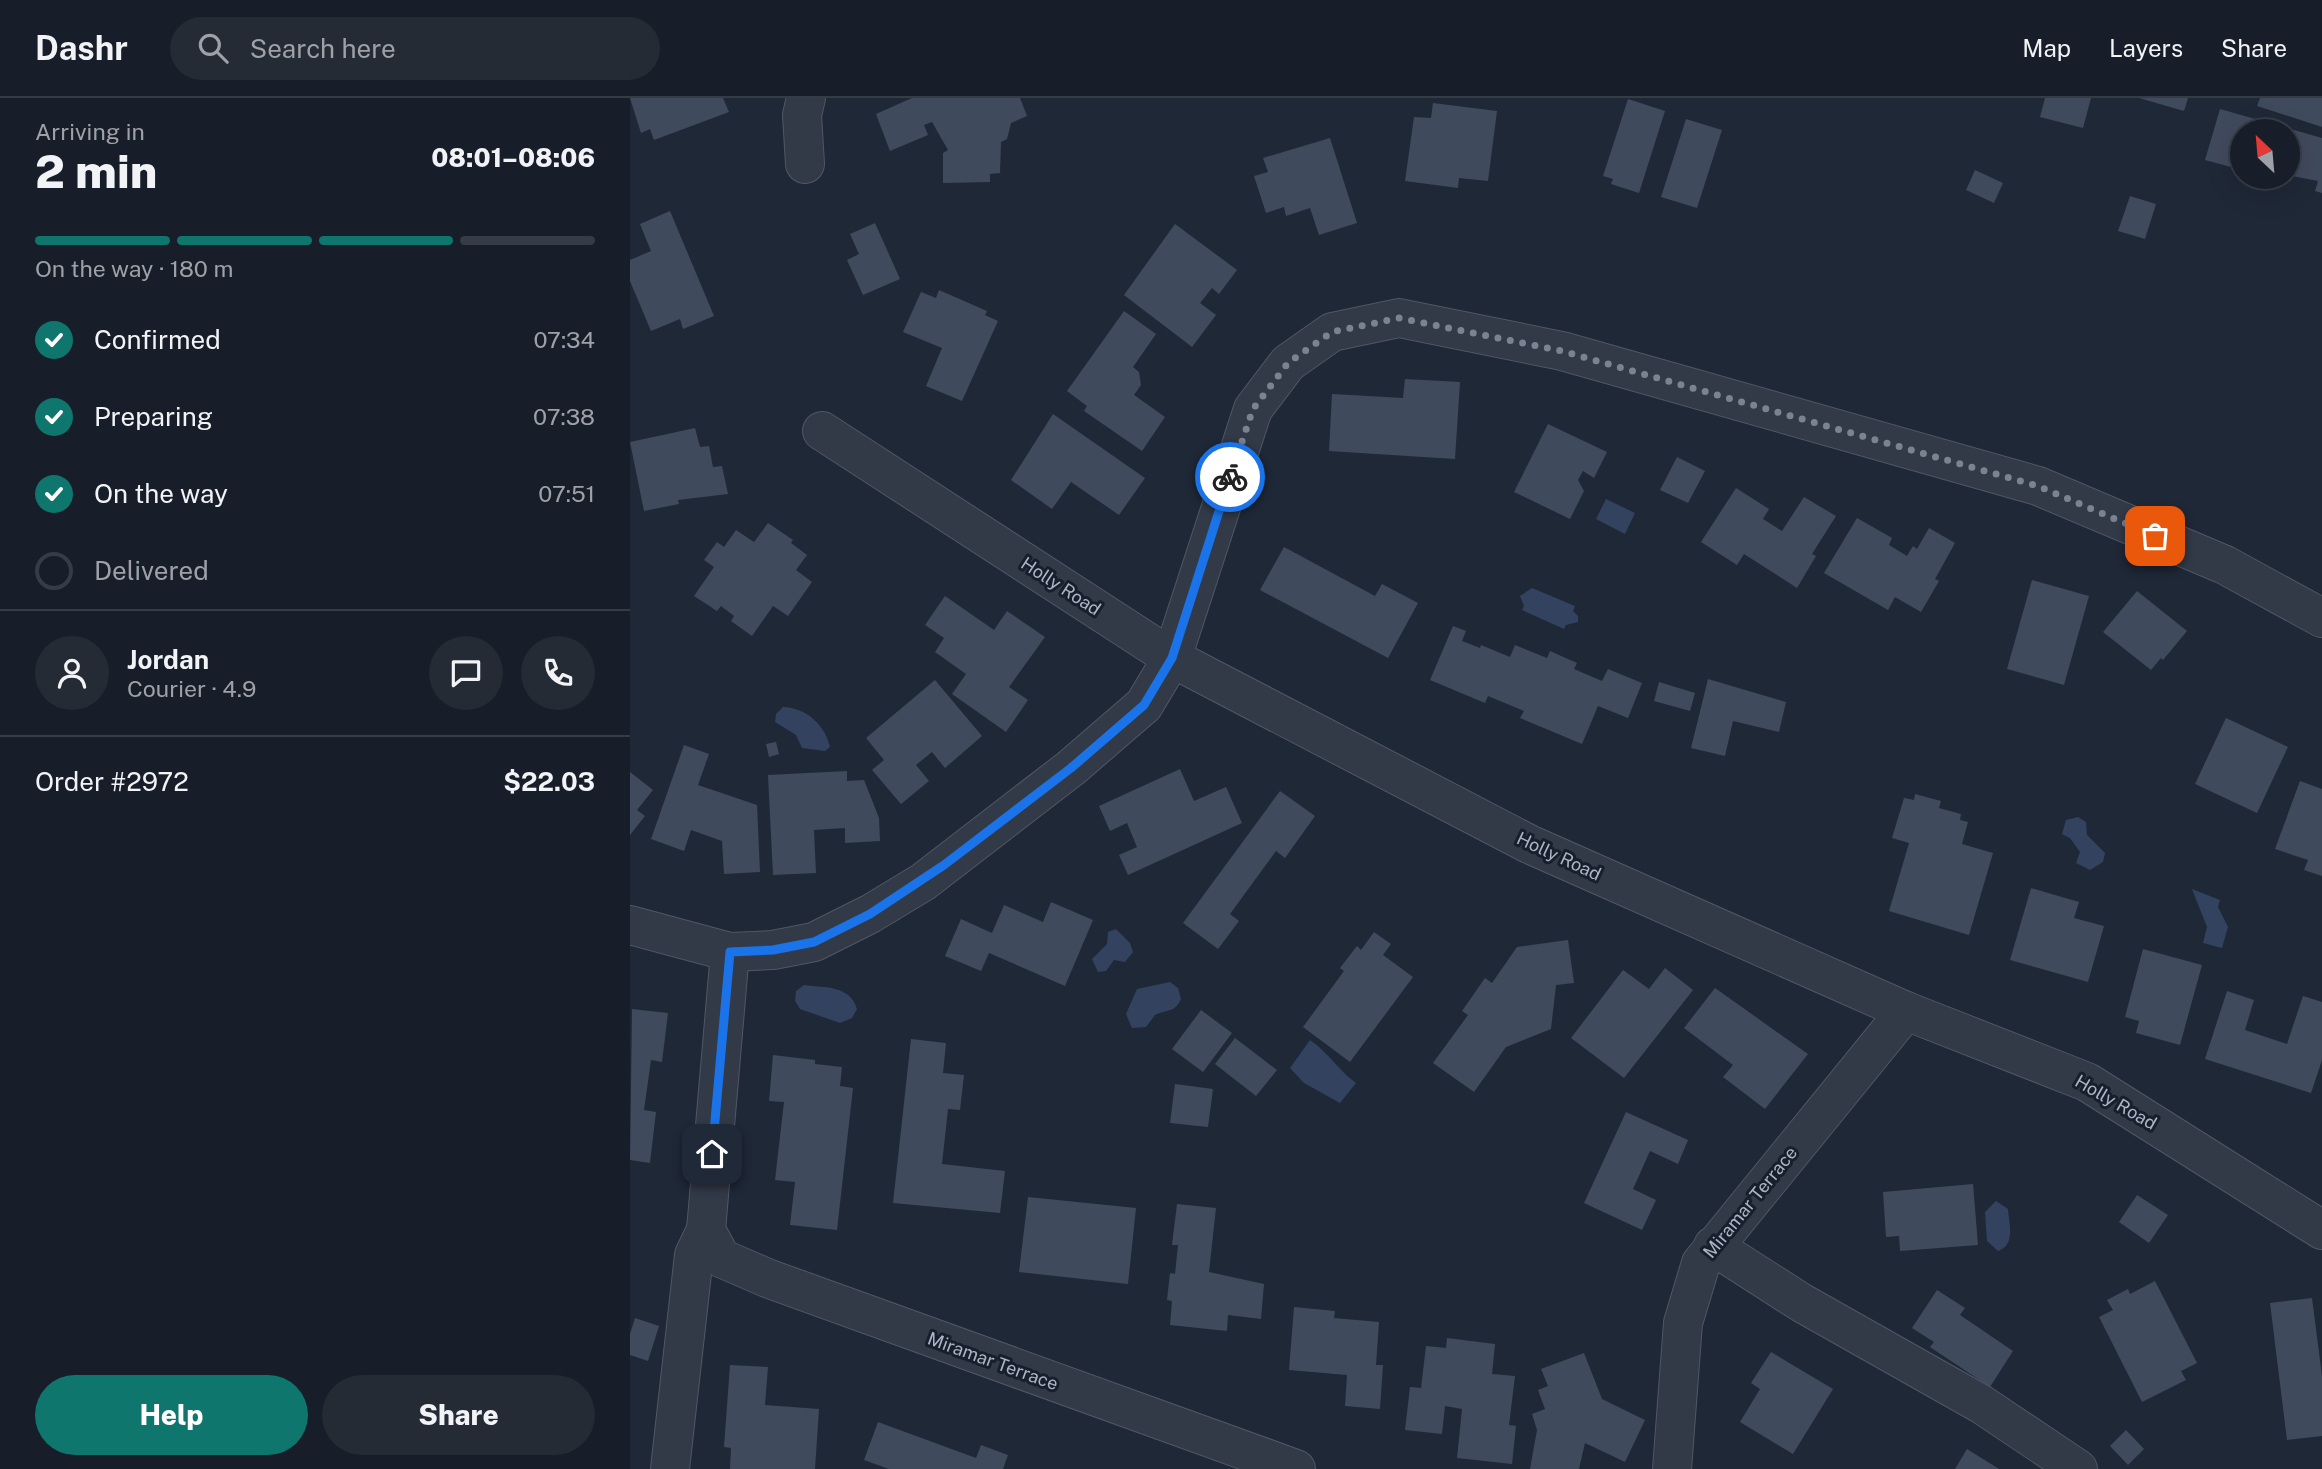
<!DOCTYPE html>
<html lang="en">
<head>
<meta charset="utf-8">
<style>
  :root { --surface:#171e29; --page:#242b35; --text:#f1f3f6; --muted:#9ea2a8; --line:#363c46; --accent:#0f766e }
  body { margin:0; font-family:"Public Sans",sans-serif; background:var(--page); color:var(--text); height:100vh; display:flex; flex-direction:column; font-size:26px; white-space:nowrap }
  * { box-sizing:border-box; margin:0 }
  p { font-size:23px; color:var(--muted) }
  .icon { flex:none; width:38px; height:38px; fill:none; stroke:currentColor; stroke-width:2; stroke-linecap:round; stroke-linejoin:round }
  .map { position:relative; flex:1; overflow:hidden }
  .side { display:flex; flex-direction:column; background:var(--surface); width:630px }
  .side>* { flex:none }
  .needle { width:46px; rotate:334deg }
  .controls { position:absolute; left:1600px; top:21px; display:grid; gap:14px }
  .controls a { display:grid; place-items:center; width:70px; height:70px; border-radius:50%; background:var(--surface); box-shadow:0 7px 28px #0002,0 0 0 2px var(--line); font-size:35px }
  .pin { position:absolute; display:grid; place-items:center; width:60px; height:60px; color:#fff; margin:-30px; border-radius:14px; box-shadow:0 4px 10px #0006 }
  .courier { position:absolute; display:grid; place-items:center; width:70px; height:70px; margin:-35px; border:5px solid #1a73e8; border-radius:50%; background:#fff; color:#222; box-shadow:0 2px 9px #0007 }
  .summary em { font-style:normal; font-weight:800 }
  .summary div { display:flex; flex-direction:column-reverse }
  .summary { display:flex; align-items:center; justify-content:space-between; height:119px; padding:0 35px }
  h1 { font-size:46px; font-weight:800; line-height:52px }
  .bar { display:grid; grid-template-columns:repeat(4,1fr); gap:10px 7px; align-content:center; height:84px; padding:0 35px }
  .bar i { height:9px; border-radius:5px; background:var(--line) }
  .bar .on { background:var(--accent) }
  .bar p { grid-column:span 4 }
  .line { display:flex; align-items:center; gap:18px; padding:0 35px; border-top:2px solid var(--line) }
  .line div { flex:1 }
  .round { display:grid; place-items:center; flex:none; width:74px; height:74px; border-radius:37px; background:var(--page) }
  ol { padding:0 35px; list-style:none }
  li { display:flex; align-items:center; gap:21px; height:77px }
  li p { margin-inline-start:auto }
  li .icon { padding:7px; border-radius:50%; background:var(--accent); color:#fff; stroke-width:4 }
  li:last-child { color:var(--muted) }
  li i { width:38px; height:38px; border:4px solid var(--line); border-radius:50% }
  .primary-button { display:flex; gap:14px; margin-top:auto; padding:14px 35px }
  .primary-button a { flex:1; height:80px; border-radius:42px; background:var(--accent); color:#fff; font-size:28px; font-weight:800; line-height:80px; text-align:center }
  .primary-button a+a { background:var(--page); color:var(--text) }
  header { display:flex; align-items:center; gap:42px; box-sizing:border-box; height:98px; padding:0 35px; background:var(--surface); border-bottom:2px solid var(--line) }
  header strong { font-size:33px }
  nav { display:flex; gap:38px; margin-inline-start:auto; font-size:24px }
  .search { width:490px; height:63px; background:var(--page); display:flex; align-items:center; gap:18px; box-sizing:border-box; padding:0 24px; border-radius:38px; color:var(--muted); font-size:26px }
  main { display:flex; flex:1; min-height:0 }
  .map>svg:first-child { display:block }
  .water { fill:#32425f }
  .building { fill:#404a5d }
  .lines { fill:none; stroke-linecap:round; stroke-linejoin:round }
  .minor-casing { stroke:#505766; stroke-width:40 }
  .minor { stroke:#323a48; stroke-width:38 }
  .done { stroke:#7b8393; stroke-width:7; stroke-dasharray:0 12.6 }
  .route { stroke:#1a73e8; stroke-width:9 }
  .labels { text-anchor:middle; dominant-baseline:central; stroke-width:6; stroke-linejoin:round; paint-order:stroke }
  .street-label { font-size:18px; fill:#acb4c5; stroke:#181f2c }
</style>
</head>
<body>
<header>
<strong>Dashr</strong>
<div class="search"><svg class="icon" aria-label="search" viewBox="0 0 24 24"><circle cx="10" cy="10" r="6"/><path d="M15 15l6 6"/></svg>Search here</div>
<nav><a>Map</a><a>Layers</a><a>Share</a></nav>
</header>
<main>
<section class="side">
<div class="summary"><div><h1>2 min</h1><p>Arriving in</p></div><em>08:01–08:06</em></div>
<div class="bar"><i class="on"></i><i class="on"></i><i class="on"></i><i></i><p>On the way · 180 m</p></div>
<ol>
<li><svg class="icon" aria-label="check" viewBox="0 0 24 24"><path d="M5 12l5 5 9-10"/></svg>Confirmed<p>07:34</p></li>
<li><svg class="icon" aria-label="check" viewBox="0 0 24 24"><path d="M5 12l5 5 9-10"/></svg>Preparing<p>07:38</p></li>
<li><svg class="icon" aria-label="check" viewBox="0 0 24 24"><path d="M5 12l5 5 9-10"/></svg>On the way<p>07:51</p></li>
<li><i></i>Delivered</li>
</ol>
<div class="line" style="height:126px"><a class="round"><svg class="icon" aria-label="person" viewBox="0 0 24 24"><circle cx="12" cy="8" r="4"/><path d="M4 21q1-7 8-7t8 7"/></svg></a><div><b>Jordan</b><p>Courier · 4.9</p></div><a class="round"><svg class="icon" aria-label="chat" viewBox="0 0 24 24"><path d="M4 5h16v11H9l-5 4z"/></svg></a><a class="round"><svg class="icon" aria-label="phone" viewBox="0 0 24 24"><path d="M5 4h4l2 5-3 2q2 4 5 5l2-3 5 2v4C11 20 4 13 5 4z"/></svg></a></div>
<div class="line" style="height:91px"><div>Order #2972</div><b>$22.03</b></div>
<div class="primary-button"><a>Help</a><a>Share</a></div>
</section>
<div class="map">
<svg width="1692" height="1371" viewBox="0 0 1692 1371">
  <rect width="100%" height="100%" fill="#1f2837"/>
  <g class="water">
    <path d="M976,401l29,14 -10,21 -29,-15z"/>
    <path d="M902,490l43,18 -2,5 5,5v6l-12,3 -2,4 -42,-19 2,-4 -4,-10z"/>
    <path d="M153,609c24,1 42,18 47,40l-5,4 -23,-3 -6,-13 -21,-13 1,-8z"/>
    <path d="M1448,719l8,5 1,13 18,18 -2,9 -13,8 -14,-7 4,-11 -10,-14 -8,-4 4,-14z"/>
    <path d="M1562,791l28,11 -2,7 10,20 -6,21 -19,-5 4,-16z"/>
    <path d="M486,831l14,14 3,9 -8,10 -11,-2 -8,11 -8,1 -6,-13 15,-15 1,-12z"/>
    <path d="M540,884l8,6 3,11c-6,14 -14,10 -26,16l-9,12 -14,1 -6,-14 11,-25z"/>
    <path d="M174,887c22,3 46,0 53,24l-5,9 -12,5 -40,-14 -5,-8 1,-10z"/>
    <path d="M680,942c19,13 28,30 46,43l-16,20 -36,-20 -14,-15z"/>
    <path d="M1366,1103l12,8c1,15 8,36 -10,42l-11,-10 -2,-29z"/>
  </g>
  <g class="building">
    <path d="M0,0h93l6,14 -75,28 -4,-11 -9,4z"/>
    <path d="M282,0h108l7,18 -16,7 -4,16 -6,3 -1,31 -10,1v8l-47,1v-30l5,-3 -16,-28 -8,3 4,10 -38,16 -14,-37z"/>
    <path d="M1415,0h46l-8,30 -43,-11z"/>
    <path d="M1509,0h49l-4,13z"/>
    <path d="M1630,0h62v29l-65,-21z"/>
    <path d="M998,1l37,12 -26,82 -28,-9 2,-5 -10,-3z"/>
    <path d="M803,5l64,8 -9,70 -29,-3 -1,10 -53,-7 9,-64 17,1z"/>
    <path d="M1590,11l102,29v55l-7,-2 3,-10 -31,-6v-44h-45v39l-37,-10z"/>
    <path d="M1056,21l36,11 -25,78 -36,-11z"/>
    <path d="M700,40l27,85 -38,12 -9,-27 -24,8 -2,-9 -18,6 -12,-37 14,-4 -5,-14z"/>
    <path d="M1345,72l28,13 -9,20 -28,-13z"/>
    <path d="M1500,98l26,8 -11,35 -27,-8z"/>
    <path d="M40,113l44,105 -31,13 -3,-10 -29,12 -21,-50v-21l21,-9 -11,-27z"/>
    <path d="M245,125l25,56 -37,16 -16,-35 12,-6 -9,-20z"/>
    <path d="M545,126l62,46 -18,24 -7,-6 -12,15 16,12 -24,32 -68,-52z"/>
    <path d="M309,192l48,21 -2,4 13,6 -36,80 -36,-15 16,-38 -39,-16 18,-40 15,6z"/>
    <path d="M494,213l32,23 -23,33 6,5 2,13 -7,10 31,22 -23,34 -58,-40 3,-5 -20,-15z"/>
    <path d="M775,281l55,3 -5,77 -126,-8 3,-57 71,4z"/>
    <path d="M423,316l92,64 -26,37 -48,-33 -19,27 -41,-29z"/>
    <path d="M918,326l59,28 -13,26 -11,-7 -5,9 6,11 -14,28 -56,-27z"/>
    <path d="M65,330l5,19 9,-1 4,21 9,-1 6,28 -50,6 1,4 -35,7 -14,-69z"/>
    <path d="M1047,359l28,14 -17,32 -28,-13z"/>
    <path d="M1106,390l33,21 -6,10 19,12 22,-34 32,19 -24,38 4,2 -19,32 -53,-34 -7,11 -36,-23z"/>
    <path d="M1227,420l35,20 -3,7 18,11 6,-10 4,3 12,-21 26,15 -20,36 4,2 -18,31 -26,-15 -7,13 -64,-37z"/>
    <path d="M138,425l25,17 -2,3 16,12 -11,15 16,12 -24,34 -15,-10 -21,30 -21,-15 3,-5 -13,-10 -4,5 -23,-15 20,-29 -10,-7 13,-18 7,5 12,-17 18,12z"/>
    <path d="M654,449l91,49 7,-12 36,19 -30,55 -128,-68z"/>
    <path d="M1402,482l57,16 -25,89 -57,-16z"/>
    <path d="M1507,493l50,40 -24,29 -2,-2 -10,12 -48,-38z"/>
    <path d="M315,498l49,34 13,-19 38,26 -36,50 19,13 -22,32 -54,-38 14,-20 -31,-22 9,-14 -19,-13z"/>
    <path d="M823,528l13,5 -4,10 18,7 1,-3 29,12 5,-12 32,13 3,-7 27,12 -3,6 28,12 6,-12 34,14 -14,35 -30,-12 -16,38 -62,-26 4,-7 -36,-15 -3,7 -55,-23z"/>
    <path d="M1078,581l78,23 -7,30 -46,-11 -8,35 -34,-8z"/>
    <path d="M305,582l47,56 -37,32 -13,-16 -16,13 13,16 -28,23 -29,-34 12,-10 -18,-22z"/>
    <path d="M1029,584l36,11 -5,18 -36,-10z"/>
    <path d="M1596,620l62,29 -31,66 -62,-29z"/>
    <path d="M146,644l3,12 -10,3 -3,-13z"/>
    <path d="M54,647l25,9 -11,31 59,20 3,67 -36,2 -2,-33 -31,-11 -7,21 -33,-12z"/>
    <path d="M550,671l14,32 32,-14 16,36 -114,52 -9,-20 18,-8 -10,-24 -17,8 -11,-25z"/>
    <path d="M217,673v10l17,-1 15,38 1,23 -35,2v-15l-31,2 2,43 -43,2 -5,-100z"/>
    <path d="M0,674l23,18 -16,20 8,6 -15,19z"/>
    <path d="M1670,683l22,8v87l-18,-6 4,-10 -33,-11z"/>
    <path d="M650,693l35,25 -30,42 -9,-7 -46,63 9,7 -21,28 -35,-26z"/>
    <path d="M1285,696l26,7 -2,7 22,6 -1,6 8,2 -6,22 31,9 -24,82 -80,-24 20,-68 -17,-5 12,-40 10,2z"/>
    <path d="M1401,790l48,14 -5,16 30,8 -16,56 -78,-22z"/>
    <path d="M421,804l42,18 -28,66 -76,-33 -8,18 -36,-15 16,-37 31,14 12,-28 39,17z"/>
    <path d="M744,834l17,12 -8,11 30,22 -63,85 -47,-35 41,-56 -4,-3 17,-22 4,4z"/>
    <path d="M938,842l6,43 -18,2 -5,44 -45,18 -32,45 -41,-29 35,-48 -6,-4 23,-33 7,5 25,-36z"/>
    <path d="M1513,851l59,16 -22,80 -44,-12 3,-12 -14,-4z"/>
    <path d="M1035,870l28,22 -69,88 -53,-40 52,-68 26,19z"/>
    <path d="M1085,890l93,66 -43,55 -42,-32 10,-12 -49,-37z"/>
    <path d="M1597,893l27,9 -9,30 42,14 16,-48 19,6v58l-11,33 -106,-34z"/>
    <path d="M2,911l36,4 -6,49 -11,-2 -7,50 12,2 -6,51 -20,-3z"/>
    <path d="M571,912l31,23 -29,39 -31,-23z"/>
    <path d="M605,940l42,32 -21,26 -41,-32z"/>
    <path d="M281,941l35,4 -3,30 21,2 -4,35 -12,-1 -6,55 63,7 -5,42 -107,-10z"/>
    <path d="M143,957l42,5v4l27,3 -2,19 13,2 -16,142 -47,-5 5,-43 -20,-2 9,-78 -15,-1z"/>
    <path d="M545,986l38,5 -5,38 -38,-4z"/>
    <path d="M996,1014l62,28 -10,24 -28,-13 -17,38 23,11 -14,30 -58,-27z"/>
    <path d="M1343,1086l5,61 -78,6 -1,-15 -13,1 -3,-45z"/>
    <path d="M1507,1097l31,20 -19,28 -30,-21z"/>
    <path d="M398,1099l108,11 -8,76 -109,-12z"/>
    <path d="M547,1106l39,4 -7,64 55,12 -3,35 -33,-4 -1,16 -57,-6 2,-24 -5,-1 3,-27 5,1 3,-29h-6z"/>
    <path d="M1525,1183l42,82 -16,8 5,9 -44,22 -43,-85 14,-7 -6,-10 21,-11 2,5z"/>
    <path d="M1307,1192l28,18 -5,7 53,36 -23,36 -60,-40 4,-5 -22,-14z"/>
    <path d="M1682,1200l10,78v60l-35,4 -17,-137z"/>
    <path d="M664,1209l41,4 -1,7 45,4 -3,43h7l-3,44 -35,-3 2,-31 -58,-5z"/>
    <path d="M5,1220l24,8 -11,35 -18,-6v-21z"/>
    <path d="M817,1240l48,6 -3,30 23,2 -6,49 7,1 -4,38 -55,-6 5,-49 -17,-3 -3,28 -37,-4 5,-43 11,1 5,-42 20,2z"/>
    <path d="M1141,1254l62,37 -40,65 -53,-32 20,-33 -9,-6z"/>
    <path d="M954,1255l18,46 43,21 -20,42 -40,-19 -6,26h-49l7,-39 -5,-16 13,-5 -7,-19 10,-4 -7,-17z"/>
    <path d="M100,1267l38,2 -3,38 54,4 -4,60h-85l1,-21 -7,-1z"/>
    <path d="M248,1324l98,36 5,-13 27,10 -5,14h-114l-25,-9z"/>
    <path d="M1496,1332l18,19 -16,16 -18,-19z"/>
    <path d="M1337,1351l32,20h-44z"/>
  </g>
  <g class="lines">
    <g class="minor-casing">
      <g id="minor">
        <path d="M175,66l-3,-49 4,-17"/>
        <path d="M192,333l350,227 357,186 377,167 181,71 235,148"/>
        <path d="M0,827l100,27 43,-2 41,-8 56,-28 53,-32 148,-114 73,-63 28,-47 81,-249 35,-46 44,-31 67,-14 163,33 476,135 187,79 97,53"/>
        <path d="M100,854l-24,278 15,28 46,20 529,191"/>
        <path d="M1083,1148l89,57 179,101 97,65"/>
        <path d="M40,1371l24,-214 12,-25"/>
        <path d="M1042,1371l11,-146 18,-60 205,-252"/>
      </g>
    </g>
    <use href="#minor" class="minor"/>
  </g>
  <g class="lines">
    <path class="done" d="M600,379l23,-68 35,-46 44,-31 67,-14 163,33 476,135 117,50"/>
    <path class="route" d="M82,1056l18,-202 43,-2 41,-8 56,-28 74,-49 127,-97 73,-63 28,-47 58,-181"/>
  </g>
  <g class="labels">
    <g class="street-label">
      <text transform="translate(431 488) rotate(33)">Holly Road</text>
      <text transform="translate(929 758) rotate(25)">Holly Road</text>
      <text transform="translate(1486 1004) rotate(30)">Holly Road</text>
      <text transform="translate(1120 1104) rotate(-51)">Miramar Terrace</text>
      <text transform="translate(363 1263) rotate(20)">Miramar Terrace</text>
    </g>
  </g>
</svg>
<div class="controls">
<a><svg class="needle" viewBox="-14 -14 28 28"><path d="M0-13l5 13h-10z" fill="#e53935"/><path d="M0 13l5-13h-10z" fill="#9ea2a8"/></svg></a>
</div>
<div class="pin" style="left:1525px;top:438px;background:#ea580c"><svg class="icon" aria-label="bag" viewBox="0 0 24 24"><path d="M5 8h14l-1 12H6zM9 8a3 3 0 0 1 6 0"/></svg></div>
<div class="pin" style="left:82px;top:1056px;background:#1f2937"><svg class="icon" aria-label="home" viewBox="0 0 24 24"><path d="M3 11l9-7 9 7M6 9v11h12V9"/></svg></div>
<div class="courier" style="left:600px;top:379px"><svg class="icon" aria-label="bike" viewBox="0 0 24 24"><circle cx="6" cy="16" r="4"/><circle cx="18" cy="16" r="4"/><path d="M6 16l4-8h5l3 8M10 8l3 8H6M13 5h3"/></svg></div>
</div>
</main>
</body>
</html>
